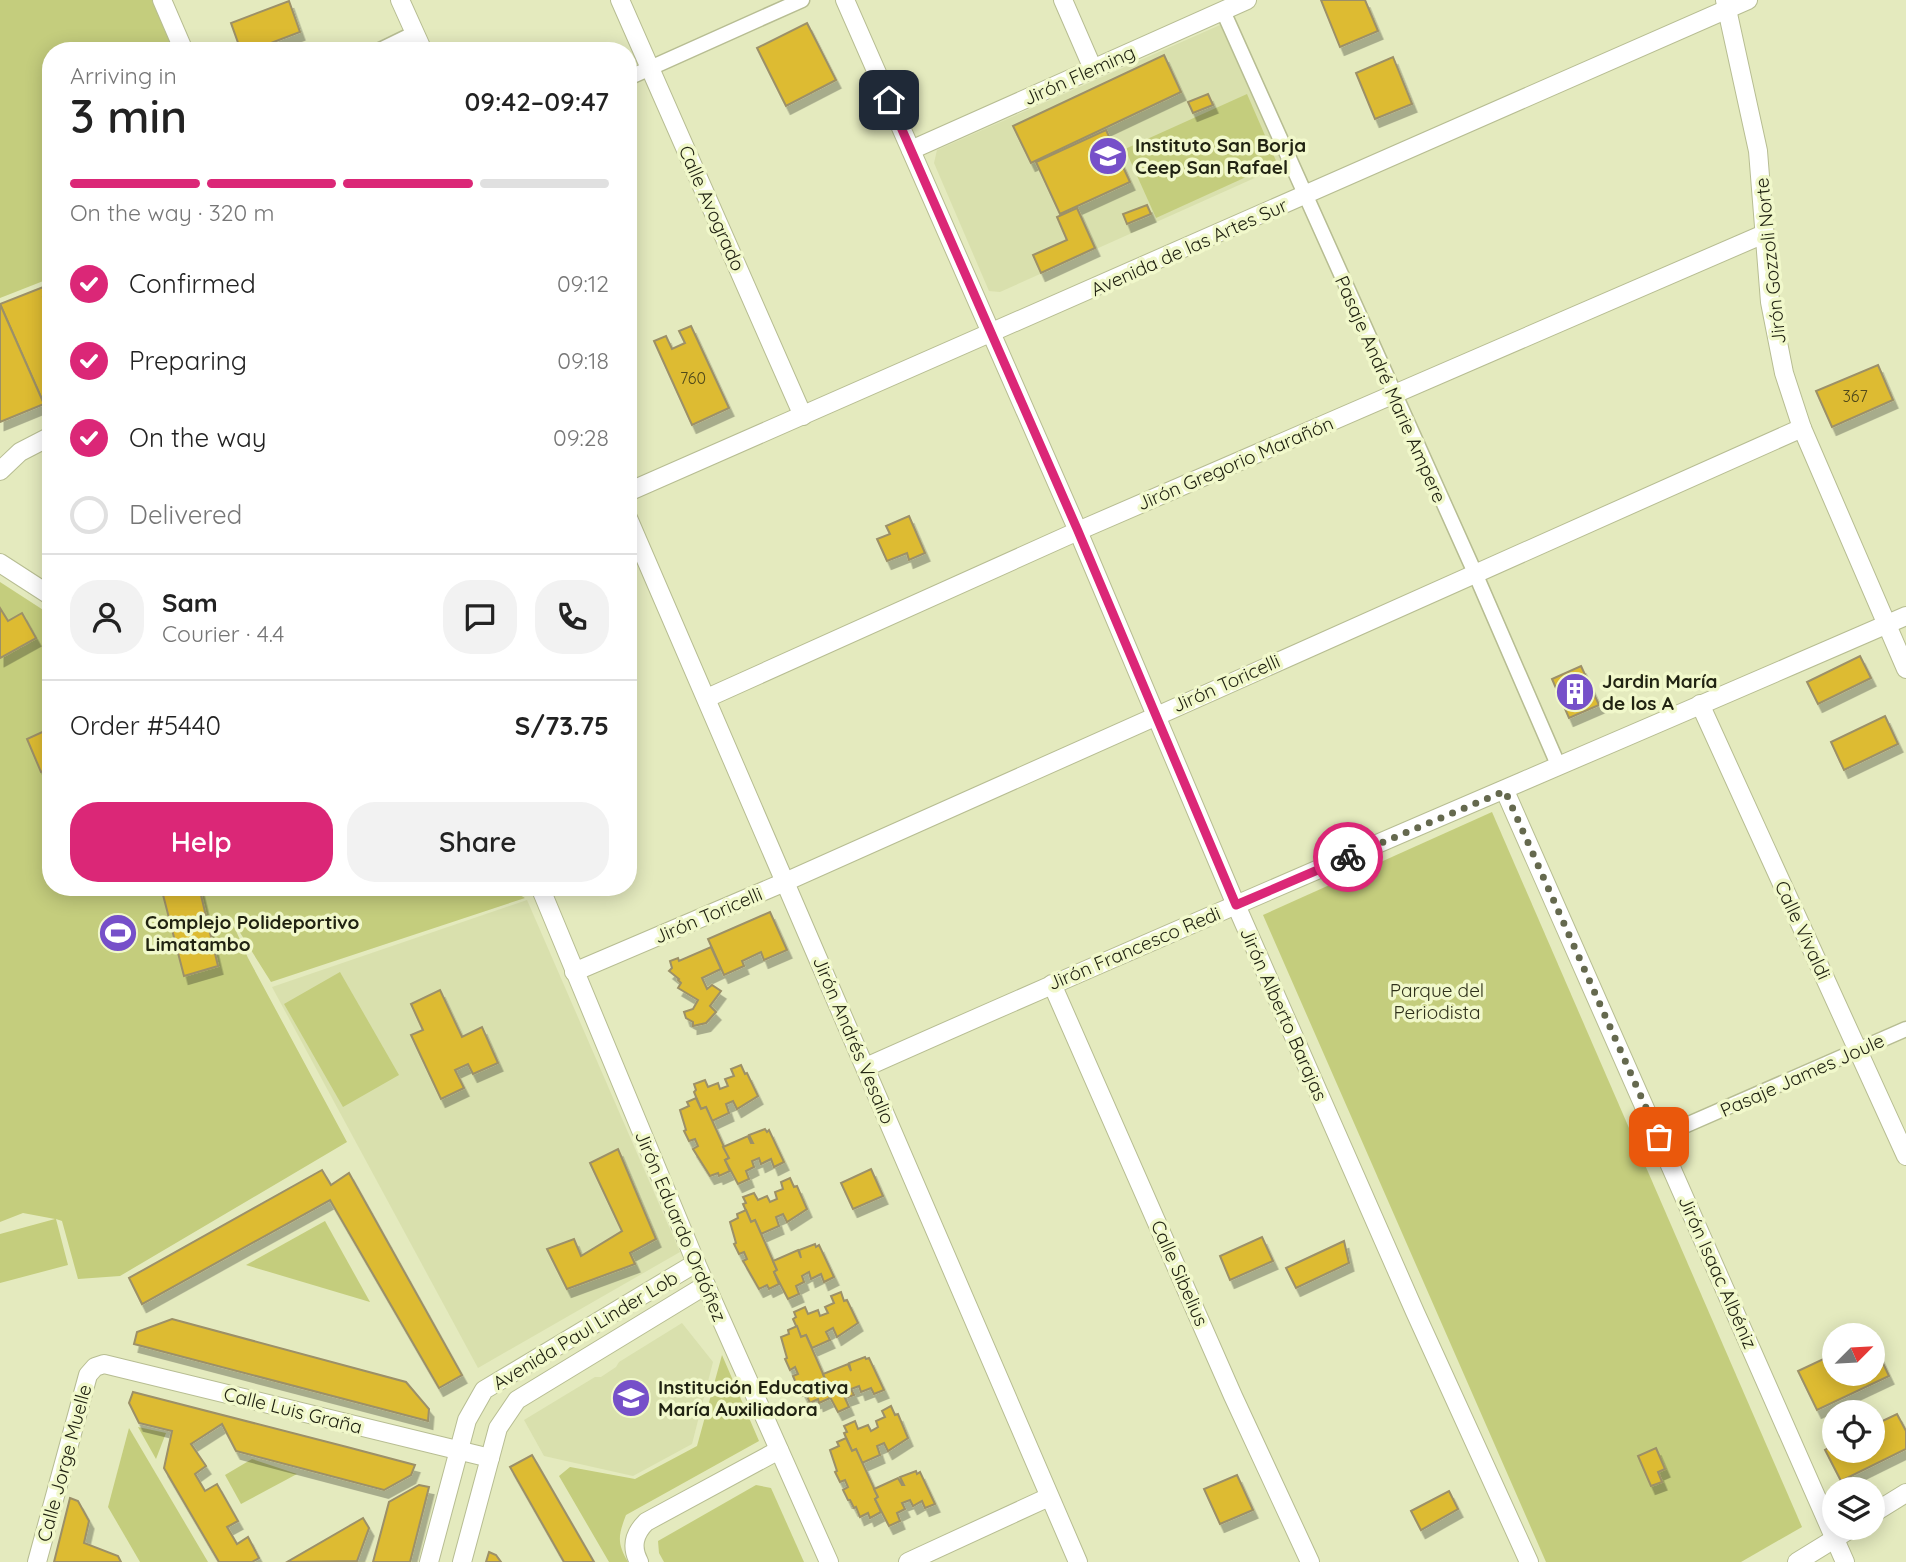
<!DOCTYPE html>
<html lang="en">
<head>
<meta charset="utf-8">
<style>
  :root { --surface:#fff; --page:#f2f2f2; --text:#222; --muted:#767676; --line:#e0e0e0; --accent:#db2777 }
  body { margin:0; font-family:Quicksand,sans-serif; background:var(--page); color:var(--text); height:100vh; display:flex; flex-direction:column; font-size:26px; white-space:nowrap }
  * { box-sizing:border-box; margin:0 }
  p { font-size:23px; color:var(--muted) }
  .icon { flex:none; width:38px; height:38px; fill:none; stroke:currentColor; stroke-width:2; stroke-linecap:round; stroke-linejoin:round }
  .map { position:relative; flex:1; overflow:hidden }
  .panel { position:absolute; left:42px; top:42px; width:595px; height:854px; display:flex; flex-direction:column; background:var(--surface); border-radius:28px; box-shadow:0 4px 18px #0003 }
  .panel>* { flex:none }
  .needle { width:46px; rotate:66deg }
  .tools { position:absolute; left:1822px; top:1323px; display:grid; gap:14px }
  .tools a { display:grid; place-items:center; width:63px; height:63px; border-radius:50%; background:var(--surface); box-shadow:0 4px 18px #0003; font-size:35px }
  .pin { position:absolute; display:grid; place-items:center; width:60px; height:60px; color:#fff; margin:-30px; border-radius:14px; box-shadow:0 4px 10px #0006 }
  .courier { position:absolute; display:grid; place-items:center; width:70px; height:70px; margin:-35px; border:5px solid #db2777; border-radius:50%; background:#fff; color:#222; box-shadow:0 2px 9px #0007 }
  .head em { font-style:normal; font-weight:600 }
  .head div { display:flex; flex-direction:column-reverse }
  .head { display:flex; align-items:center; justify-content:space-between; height:119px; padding:0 28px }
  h1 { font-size:46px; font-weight:600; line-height:52px }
  .bar { display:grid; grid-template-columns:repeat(4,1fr); gap:10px 7px; align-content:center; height:84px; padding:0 28px }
  .bar i { height:9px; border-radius:5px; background:var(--line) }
  .bar .on { background:var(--accent) }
  .bar p { grid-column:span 4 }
  .line { display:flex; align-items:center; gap:18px; padding:0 28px; border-top:2px solid var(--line) }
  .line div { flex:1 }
  .round { display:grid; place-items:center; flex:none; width:74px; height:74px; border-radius:28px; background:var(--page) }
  ol { padding:0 28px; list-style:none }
  li { display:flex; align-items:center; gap:21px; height:77px }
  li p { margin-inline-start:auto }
  li .icon { padding:7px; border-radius:50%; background:var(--accent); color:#fff; stroke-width:4 }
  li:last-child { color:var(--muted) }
  li i { width:38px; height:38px; border:4px solid var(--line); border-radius:50% }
  .cta { display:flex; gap:14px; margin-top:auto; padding:14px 28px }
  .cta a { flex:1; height:80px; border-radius:28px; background:var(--accent); color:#fff; font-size:28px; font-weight:600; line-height:80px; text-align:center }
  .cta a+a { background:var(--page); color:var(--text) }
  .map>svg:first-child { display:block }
  .built { fill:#d9e0ad }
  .green { fill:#c4cd7d }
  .building { fill:#ddbb30; stroke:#9c9068; stroke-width:2; filter:url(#shadow) }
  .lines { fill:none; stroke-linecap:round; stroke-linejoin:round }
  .pedestrian-casing { stroke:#b7bd92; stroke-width:17 }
  .minor-casing { stroke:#b7bd92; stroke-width:20 }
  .pedestrian { stroke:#fff; stroke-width:14 }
  .minor { stroke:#fff; stroke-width:18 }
  .done { stroke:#65694e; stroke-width:7; stroke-dasharray:0 12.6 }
  .route { stroke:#db2777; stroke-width:9 }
  .labels { text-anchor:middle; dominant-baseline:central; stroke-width:7; stroke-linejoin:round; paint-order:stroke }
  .number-label { font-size:16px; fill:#50491a }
  .street-label { font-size:19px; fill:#212312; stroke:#f1f8cb }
  .poi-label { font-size:19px; font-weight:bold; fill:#212312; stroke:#f1f8cb; text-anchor:start }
  .park-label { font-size:19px; fill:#2e301a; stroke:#f1f8cb }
</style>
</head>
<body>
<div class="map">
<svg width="1906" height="1562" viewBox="0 0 1906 1562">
  <defs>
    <filter id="shadow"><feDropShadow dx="4.5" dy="8" stdDeviation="0" flood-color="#0004"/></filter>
  </defs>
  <rect width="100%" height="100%" fill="#e4eabe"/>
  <g class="built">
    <path d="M1220,25l64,140 -284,127 -11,-1 -55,-128 3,-13z"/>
    <path d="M527,900l153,352 -202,116 -206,-381z"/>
    <path d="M682,1323l31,39 -21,82 -59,32 -89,-20 -20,-36 71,-43h6l15,-10 3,-5z"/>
  </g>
  <g class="green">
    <path d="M0,0h154l22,51h-125v227l-51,20z"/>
    <path d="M1247,94l30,69 -121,55 -31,-69z"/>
    <path d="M0,582l51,33v272h455l19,11 -254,84 -42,-67 19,43 99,184 -227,134 -42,3 -16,-58 -6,-2 12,46 -68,18v-49l55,-15 -32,-6 -23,9z"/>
    <path d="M1492,812l310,715 -61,35h-195l-283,-647z"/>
    <path d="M340,972l59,103 -56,32 -59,-103z"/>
    <path d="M325,1221l45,81 -124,-37z"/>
    <path d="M722,1355l37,86 -133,74c-8,21 -9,28 2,47h-19l-50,-86 11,-9 65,12 62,-33z"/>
    <path d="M138,1427l28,6 -10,26z"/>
    <path d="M129,1428l79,134h-68l-32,-55z"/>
    <path d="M252,1459l45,15 -56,30 -16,-29z"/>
    <path d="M756,1485l15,3 33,74h-140l-5,-9 -1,-12z"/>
  </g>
  <g class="building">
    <path d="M1321,0h44l13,31 -38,16z"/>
    <path d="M289,1l11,31 -50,19h-9l-10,-28z"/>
    <path d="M807,23l29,57 -50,26 -29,-58z"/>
    <path d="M1164,55l17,37 -150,71 -18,-37z"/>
    <path d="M1393,57l19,47 -37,15 -19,-46z"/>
    <path d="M1208,94l5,11 -20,8 -5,-11z"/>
    <path d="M1106,130l24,52 -70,32 -24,-52z"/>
    <path d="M1147,205l4,9 -24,10 -4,-10z"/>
    <path d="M1077,208l18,40 -54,25 -8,-18 34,-15 -10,-23z"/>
    <path d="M51,284v117l-7,3 -44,-100z"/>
    <path d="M51,294v22l-8,-19z"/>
    <path d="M0,304l44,100 -44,18z"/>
    <path d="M691,326l38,82 -37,17 -38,-84 12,-5 6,13 13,-6 -6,-12z"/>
    <path d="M1878,365l15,35 -61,27 -16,-36z"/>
    <path d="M909,516l16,37 -16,7 -2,-7 -20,8 -10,-22 13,-5 -4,-8z"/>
    <path d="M0,608l8,13 14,-8 14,25 -36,20z"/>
    <path d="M1860,656l11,22 -53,26 -11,-22z"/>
    <path d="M1581,666l18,39 -30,13 -17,-39z"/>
    <path d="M1885,716l13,28 -54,26 -13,-28z"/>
    <path d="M51,728v40l-10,4 -14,-33z"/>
    <path d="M161,887h38l19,79 -34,10z"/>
    <path d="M770,912l17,38 -23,10 -3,-8 -19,9 2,5 -20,9 -16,-36z"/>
    <path d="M711,947l10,22 -19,9 5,11 5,-4 9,6 -11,15 6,6 -10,11 -13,3v-4l-7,-4 -2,-6 9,-3 5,-9 -20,-12 3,-5 -3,-3 1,-1 -10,-8 3,-3 -2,-7 8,-3 1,3z"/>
    <path d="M440,990l22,47 20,-10 16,36 -25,11 -5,-10 -13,6 9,18 -23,11 -30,-64 12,-5 -12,-26z"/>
    <path d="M741,1065l4,9 2,-1 11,23 -21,13 -4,-8 -7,3 3,9 -17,8 -6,-14 -5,2 -7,-17 2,-2 -2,-6 11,-4 3,7 10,-4 2,6 8,-3 -3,-7 9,-3 -3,-7z"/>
    <path d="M696,1098l5,11 5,-2 23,51 -4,2 5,11 -11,5 -1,-3 -8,3 -17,-27 5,-3 -3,-7 -6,2 -5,-10 2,-1 -6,-20 9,-4 -2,-4z"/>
    <path d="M765,1129l2,3 2,-2 15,32 -10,5 -3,-8 -10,5 -2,-6 -7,3 2,6 -8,4 3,8 -11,5 -13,-24 4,-2 -6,-11 25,-11 3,7h2l-4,-8z"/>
    <path d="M618,1149l38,90 -26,14 5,11 -68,25 -20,-40 27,-10 7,17 41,-25 -32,-68z"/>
    <path d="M871,1169l12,27 -30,13 -12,-26z"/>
    <path d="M322,1170l9,15 18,-12 113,202 -23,13 -109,-188 -188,104 -13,-26z"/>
    <path d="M790,1178l4,9 3,-1 10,23 -20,13 -4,-8 -7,3 3,9 -18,8 -6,-14 -4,2 -8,-18 3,-1 -3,-6 11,-4 4,7 9,-4 3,6 7,-3 -2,-7 8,-3 -2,-7z"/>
    <path d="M746,1210l5,12 4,-2 22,50 -3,2 5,12 -10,5 -2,-4 -8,4 -16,-28 4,-2 -3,-7 -5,2 -5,-10 2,-1 -6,-21 8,-4 -1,-4z"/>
    <path d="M1262,1237l11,24 -43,19 -10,-24z"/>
    <path d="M1344,1241l5,22 -53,25 -10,-20z"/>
    <path d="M815,1244l1,3 3,-2 15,32 -10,5 -3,-8 -10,5 -2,-7 -7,4 2,6 -8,4 3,8 -11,5 -14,-27 3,-2 -4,-9 25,-11 3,8 -2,-8z"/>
    <path d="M841,1292l3,9 3,-1 11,23 -21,14 -4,-9 -7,4 4,8 -18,8 -6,-13 -5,2 -8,-18 3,-2 -2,-5 11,-5 3,7 10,-4 2,6 8,-3 -3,-6 9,-4 -3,-7z"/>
    <path d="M172,1319l234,63 23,27 -1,12 -294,-77 3,-12z"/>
    <path d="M797,1326l4,11 5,-2 21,48 -4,1 7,14 -11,5 -1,-4 -8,4 -4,-9 -2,1 -4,-8 -2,1 -5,-12 5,-2 -3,-7 -5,3 -5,-11 2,-1 -6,-21 8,-3 -1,-4z"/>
    <path d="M1872,1340l17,36 -72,34 -19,-39 36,-17v20h38z"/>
    <path d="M865,1357l1,2 3,-1 15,32 -10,4 -3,-6 -10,4 -2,-6 -8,3 3,6 -9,3 4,9 -11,5 -15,-28 4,-1 -4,-9 25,-10 3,7 -2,-8z"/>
    <path d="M133,1392l214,55 68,18 -4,10 -27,15 -148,-39 -14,-27 -31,20 15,22 -11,8 10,17 12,-7 21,37 -11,6 10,17 11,-7 11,21 -7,4h-33l-55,-94 8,-37 -33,-8 -10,-20z"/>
    <path d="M891,1406l4,9 3,-1 10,24 -20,13 -4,-8 -7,3 3,9 -18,8 -6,-14 -4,2 -8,-18 3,-1 -3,-6 11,-5 3,8 10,-4 3,6 7,-4 -2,-6 9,-4 -3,-6z"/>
    <path d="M1897,1414l9,17v18l-65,32 -16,-31 9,-5v6h38v-25z"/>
    <path d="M846,1438l6,13 4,-2 22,48 -3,2 6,13 -11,6 -2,-5 -8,4 -4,-10 -2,1 -4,-8h-2l-5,-10 5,-3 -3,-7 -5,2 -5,-10 2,-1 -7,-21 9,-4 -2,-4z"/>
    <path d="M1656,1448l9,21 -7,3 4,10 -11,4 -13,-30z"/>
    <path d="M532,1455l62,107h-30l-54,-95z"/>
    <path d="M916,1471l1,3 3,-2 15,32 -10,4 -3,-7 -9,5 -3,-6 -8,3 3,6 -8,4 3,8 -11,5 -14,-27 3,-2 -4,-8 24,-11 4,7h2l-4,-8z"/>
    <path d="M1237,1475l16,35 -33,14 -16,-35z"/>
    <path d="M419,1485l10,2 -19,75h-37l16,-60z"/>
    <path d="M1449,1491l9,18 -37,21 -10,-19z"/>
    <path d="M70,1498l8,3 11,20 -5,22 34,13 3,6h-67z"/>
    <path d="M363,1518l6,10 -12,33 -70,1z"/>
    <path d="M489,1552l7,3 5,7h-15z"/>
  </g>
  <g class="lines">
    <g class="pedestrian-casing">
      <g id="pedestrian">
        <path d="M1223,11l252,562 84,194"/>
        <path d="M378,51l37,-18"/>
        <path d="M628,78l174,-78"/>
        <path d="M1659,1137l247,-108"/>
      </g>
    </g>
    <g class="minor-casing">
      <g id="minor">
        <path d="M162,0l22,51"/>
        <path d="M400,0l23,51"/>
        <path d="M620,0l183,416"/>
        <path d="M845,0l233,531 158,374 179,407 114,250"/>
        <path d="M1063,0l30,69"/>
        <path d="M1725,0l33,151 12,151 14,71 18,55 104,241"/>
        <path d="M911,150l336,-150"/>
        <path d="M0,471l20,-19 31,-16"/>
        <path d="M628,492l1120,-492"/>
        <path d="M628,518l450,1044"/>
        <path d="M0,563l51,33"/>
        <path d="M707,698l371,-167 686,-297"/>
        <path d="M1700,704l206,452"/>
        <path d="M1505,791l340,771"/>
        <path d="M540,887l156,376 133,299"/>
        <path d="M574,972l211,-90 1017,-454"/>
        <path d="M1052,984l181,412 77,166"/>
        <path d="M866,1067c345,-154 693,-300 1040,-451"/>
        <path d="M1872,1514l34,-21"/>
        <path d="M37,1562l51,-187 7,-8 9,-3 386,94"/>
        <path d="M429,1562l38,-142 17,-30 212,-127"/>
        <path d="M462,1562l36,-134 19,-28 189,-115"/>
        <path d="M639,1562c-8,-15 -5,-28 7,-40l133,-72"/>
        <path d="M908,1562l141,-65"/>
        <path d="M1797,1562l55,-34"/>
      </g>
    </g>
    <use href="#pedestrian" class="pedestrian"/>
    <use href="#minor" class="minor"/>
  </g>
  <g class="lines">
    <path class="done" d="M1348,857l157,-66 154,346"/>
    <path class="route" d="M889,100l189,431 158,374 112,-48"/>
  </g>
  <defs>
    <g id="school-disc" transform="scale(2.0125)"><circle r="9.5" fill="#7650c9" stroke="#f1f8cb"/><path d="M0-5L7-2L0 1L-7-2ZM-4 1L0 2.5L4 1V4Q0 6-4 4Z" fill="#fff"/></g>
    <g id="building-disc" transform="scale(2.0125)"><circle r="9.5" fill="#7650c9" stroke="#f1f8cb"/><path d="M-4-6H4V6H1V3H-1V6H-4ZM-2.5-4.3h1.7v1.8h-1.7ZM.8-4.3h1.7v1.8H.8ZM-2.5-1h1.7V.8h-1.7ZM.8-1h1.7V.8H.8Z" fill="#fff"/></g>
    <g id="stadium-disc" transform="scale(2.0125)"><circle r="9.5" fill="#7650c9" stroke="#f1f8cb"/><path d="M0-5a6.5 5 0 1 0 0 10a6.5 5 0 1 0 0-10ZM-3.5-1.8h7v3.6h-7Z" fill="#fff"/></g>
  </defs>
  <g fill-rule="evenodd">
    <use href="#school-disc" x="1108" y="156"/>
    <use href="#building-disc" x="1575" y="692"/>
    <use href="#stadium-disc" x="118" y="933"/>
    <use href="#school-disc" x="631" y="1398"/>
  </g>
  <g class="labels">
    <g class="number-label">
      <text x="693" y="378">760</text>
      <text x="1855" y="396">367</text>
    </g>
    <g class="street-label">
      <text transform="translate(1079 75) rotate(-24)">Jirón Fleming</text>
      <text transform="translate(712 208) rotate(66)">Calle Avogrado</text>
      <text transform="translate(1189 247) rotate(-24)">Avenida de las Artes Sur</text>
      <text transform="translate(1770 261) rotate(-96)">Jirón Gozzoli Norte</text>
      <text transform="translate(1391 389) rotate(66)">Pasaje André Marie Ampere</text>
      <text transform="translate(1235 463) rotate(-23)">Jirón Gregorio Marañón</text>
      <text transform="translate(1226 683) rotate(-24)">Jirón Toricelli</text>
      <text transform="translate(708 915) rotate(-23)">Jirón Toricelli</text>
      <text transform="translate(1803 930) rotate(65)">Calle Vivaldi</text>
      <text transform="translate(1134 948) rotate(-23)">Jirón Francesco Redi</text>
      <text transform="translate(1284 1014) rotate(66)">Jirón Alberto Barajas</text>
      <text transform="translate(854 1040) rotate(67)">Jirón Andrés Vesalio</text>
      <text transform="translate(1802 1075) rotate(-24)">Pasaje James Joule</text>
      <text transform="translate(681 1226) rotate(67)">Jirón Eduardo Ordóñez</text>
      <text transform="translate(1718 1272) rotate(66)">Jirón Isaac Albéniz</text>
      <text transform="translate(1180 1273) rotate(66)">Calle Sibelius</text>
      <text transform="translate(585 1330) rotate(-31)">Avenida Paul Linder Lob</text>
      <text transform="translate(293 1410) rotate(14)">Calle Luis Graña</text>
      <text transform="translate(64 1463) rotate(-75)">Calle Jorge Muelle</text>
    </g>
    <g class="poi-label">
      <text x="1135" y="145">Instituto San Borja<tspan x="1135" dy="22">Ceep San Rafael</tspan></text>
      <text x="1602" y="681">Jardin María<tspan x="1602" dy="22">de los A</tspan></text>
      <text x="145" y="922">Complejo Polideportivo<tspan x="145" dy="22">Limatambo</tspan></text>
      <text x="658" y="1387">Institución Educativa<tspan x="658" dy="22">María Auxiliadora</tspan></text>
    </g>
    <g class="park-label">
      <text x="1437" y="990">Parque del<tspan x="1437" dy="22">Periodista</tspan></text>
    </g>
  </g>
</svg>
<div class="tools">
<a><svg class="needle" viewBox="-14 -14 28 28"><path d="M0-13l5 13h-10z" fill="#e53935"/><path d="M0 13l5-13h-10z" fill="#767676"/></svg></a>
<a><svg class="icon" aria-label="locate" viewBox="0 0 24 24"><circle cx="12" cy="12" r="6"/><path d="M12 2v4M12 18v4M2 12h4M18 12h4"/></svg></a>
<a><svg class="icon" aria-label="layers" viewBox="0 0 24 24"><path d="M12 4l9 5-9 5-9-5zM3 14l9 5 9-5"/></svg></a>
</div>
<div class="pin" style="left:1659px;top:1137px;background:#ea580c"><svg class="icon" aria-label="bag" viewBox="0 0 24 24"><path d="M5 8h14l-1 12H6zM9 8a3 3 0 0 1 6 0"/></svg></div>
<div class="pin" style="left:889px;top:100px;background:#1f2937"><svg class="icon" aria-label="home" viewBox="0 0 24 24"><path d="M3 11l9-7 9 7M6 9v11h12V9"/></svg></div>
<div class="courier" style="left:1348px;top:857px"><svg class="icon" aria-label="bike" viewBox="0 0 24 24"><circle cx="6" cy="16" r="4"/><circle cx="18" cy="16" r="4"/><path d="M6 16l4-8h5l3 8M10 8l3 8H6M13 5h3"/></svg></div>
<section class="panel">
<div class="head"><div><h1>3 min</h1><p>Arriving in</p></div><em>09:42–09:47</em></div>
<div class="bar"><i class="on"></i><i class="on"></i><i class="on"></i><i></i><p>On the way · 320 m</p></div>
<ol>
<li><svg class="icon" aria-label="check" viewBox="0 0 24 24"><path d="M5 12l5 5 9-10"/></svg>Confirmed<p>09:12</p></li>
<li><svg class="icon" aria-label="check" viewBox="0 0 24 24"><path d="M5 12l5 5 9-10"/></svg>Preparing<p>09:18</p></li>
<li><svg class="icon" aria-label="check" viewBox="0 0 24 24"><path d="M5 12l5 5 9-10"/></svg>On the way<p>09:28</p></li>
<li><i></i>Delivered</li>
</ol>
<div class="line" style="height:126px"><a class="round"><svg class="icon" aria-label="person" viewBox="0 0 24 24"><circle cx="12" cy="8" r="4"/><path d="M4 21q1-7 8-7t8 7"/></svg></a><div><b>Sam</b><p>Courier · 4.4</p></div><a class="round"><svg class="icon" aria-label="chat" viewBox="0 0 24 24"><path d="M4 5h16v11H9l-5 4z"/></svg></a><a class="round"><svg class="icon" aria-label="phone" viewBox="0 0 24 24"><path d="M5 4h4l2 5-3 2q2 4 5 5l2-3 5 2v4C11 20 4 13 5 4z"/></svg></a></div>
<div class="line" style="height:91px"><div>Order #5440</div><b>S/73.75</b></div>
<div class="cta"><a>Help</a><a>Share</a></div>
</section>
</div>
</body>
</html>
